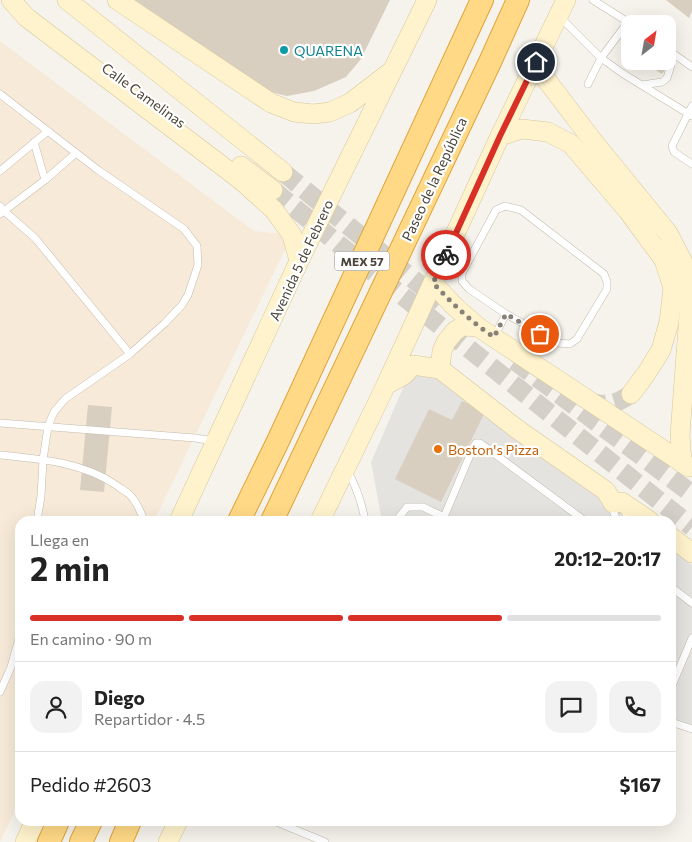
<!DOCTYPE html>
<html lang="es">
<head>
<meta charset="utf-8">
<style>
  :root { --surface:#fff; --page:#f2f2f2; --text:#222; --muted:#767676; --line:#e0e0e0; --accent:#d93025 }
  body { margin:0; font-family:Commissioner,sans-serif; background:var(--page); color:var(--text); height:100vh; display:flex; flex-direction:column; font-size:19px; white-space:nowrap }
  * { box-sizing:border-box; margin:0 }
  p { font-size:16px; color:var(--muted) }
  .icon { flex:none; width:28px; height:28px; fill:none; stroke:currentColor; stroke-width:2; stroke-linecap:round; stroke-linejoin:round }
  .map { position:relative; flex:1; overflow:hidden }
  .drawer { position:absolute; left:15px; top:516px; width:661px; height:310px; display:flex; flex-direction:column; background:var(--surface); border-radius:15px; box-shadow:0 5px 20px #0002 }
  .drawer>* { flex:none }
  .needle { width:32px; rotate:31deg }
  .buttons { position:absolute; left:621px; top:15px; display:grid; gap:10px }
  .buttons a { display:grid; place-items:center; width:55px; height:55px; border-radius:10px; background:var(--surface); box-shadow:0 5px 20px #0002; font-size:25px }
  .pin { position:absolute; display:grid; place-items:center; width:42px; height:42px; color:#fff; margin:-21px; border:2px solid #fff; border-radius:50%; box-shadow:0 1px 5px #0007 }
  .courier { position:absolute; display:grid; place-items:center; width:50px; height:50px; margin:-25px; border:4px solid #d93025; border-radius:50%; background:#fff; color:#222; box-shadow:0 1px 6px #0007 }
  .summary em { font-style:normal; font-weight:700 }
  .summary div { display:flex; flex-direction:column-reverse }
  .summary { display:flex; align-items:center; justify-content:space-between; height:85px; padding:0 15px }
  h1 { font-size:32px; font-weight:700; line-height:38px }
  .bar { display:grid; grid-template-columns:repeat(4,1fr); gap:8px 5px; align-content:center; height:60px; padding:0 15px }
  .bar i { height:6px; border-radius:4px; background:var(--line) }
  .bar .current { background:var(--accent) }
  .bar p { grid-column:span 4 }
  .line { display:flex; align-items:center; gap:12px; padding:0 15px; border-top:1px solid var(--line) }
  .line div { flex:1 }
  .round { display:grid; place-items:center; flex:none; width:52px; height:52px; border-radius:15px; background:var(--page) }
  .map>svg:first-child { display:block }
  .commercial { fill:#f7ead8 }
  .parking { fill:#e5e3e0 }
  .building { fill:#d8cfc1 }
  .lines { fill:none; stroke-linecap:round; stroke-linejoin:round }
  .secondary-tunnel { stroke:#d4d0c8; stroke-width:19; stroke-dasharray:19 9; stroke-linecap:butt }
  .service-casing { stroke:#c2bbae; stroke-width:8 }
  .secondary-casing { stroke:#d6c79b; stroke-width:20 }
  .trunk-casing { stroke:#e0a43c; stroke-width:24 }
  .service { stroke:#fff; stroke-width:7 }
  .secondary { stroke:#fff3cd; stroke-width:19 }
  .trunk { stroke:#ffd985; stroke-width:22 }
  .done { stroke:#878178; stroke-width:5; stroke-dasharray:0 9 }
  .route { stroke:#d93025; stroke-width:6 }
  .culture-dot { fill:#0f9aa8; stroke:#fff; stroke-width:2 }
  .food-dot { fill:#e8710a; stroke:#fff; stroke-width:2 }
  .labels { text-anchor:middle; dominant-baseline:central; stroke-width:4.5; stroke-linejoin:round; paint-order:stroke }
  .shield { fill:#fff; stroke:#817c74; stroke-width:1 }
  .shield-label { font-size:12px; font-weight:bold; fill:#4b4439 }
  .culture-label { font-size:14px; fill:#0d838f; stroke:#fff; text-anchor:start }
  .street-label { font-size:14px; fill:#4b4439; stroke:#fff }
  .food-label { font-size:14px; fill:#c56008; stroke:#fff; text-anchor:start }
</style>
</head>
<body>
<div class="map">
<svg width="692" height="842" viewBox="0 0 692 842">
  <rect width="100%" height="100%" fill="#f6f3ec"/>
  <path class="commercial" d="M0,41l254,190 38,4 -138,286h-134v280l-20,41z"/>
  <g class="parking">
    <path d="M413,365l51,22 172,134h-254l-11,-59z"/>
    <path d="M671,549l21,16v161l-21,-7z"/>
  </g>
  <g class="building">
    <path d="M129,0h261l-29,59 -15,18 -32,14 -27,5 -21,-5z"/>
    <path d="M666,0h26v11l-3,7z"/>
    <path d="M672,59l-10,15 -21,-13h27z"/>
    <path d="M462,401l23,11 -44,90 -46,-23 34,-70 23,11z"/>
    <path d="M88,405l24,2 -8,85 -24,-2z"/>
  </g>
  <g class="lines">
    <g class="secondary-tunnel">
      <path d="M283,172l158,130"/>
      <path d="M273,190l86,71 333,266"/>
      <path d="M515,361l177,133"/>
      <path d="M587,401c19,6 28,4 44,-7"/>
    </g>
    <g class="service-casing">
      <g id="service">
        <path d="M593,0l38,24"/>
        <path d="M559,16l42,42 21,15 70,43"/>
        <path d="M668,50l24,17"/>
        <path d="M588,84l13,-26 27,-36"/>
        <path d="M642,85l20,-3 5,-4 4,-13 -3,-7"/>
        <path d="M0,94l98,76 86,59 13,17 1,19 -10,30 -6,10 -17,18 -35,31 -65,45 -11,13 -6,14 -5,34 -2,36 -4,25"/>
        <path d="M692,106l-20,40 2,6 18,12"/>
        <path d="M34,142l11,38"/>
        <path d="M0,171l48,-40"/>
        <path d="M0,206l4,5 31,27 95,116"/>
        <path d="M505,206l16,4 83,64 3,8v7l-30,50 -7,5 -12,-1 -52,-29 -37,-25 -7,-8v-8l34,-63z"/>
        <path d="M0,214l45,-34 31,-27"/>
        <path d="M494,337l12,-23"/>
        <path d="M0,423l195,15 19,3"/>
        <path d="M0,455c39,4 83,7 116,30 4,3 9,6 13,9 7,7 12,18 15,27"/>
        <path d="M347,470c9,16 15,33 18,51"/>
        <path d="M611,505l6,16"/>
        <path d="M624,507l4,14"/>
        <path d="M396,521l11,-14h16l21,10 29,-69 3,-5h4l105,78"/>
        <path d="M671,587l21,16"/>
        <path d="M671,688l21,-50"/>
        <path d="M0,692l11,-25 9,-32"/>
        <path d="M671,722l21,7"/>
        <path d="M274,821l51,21"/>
      </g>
    </g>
    <g class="secondary-casing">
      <g id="secondary">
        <path d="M11,0l15,17 216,164 32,29 18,25 7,26"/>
        <path d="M67,0l216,172"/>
        <path d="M117,0l154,103 23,9 19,2 17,-2 20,-9 39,-30"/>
        <path d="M536,62l9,16 48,63 75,92 18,35 4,32 -10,135 2,28"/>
        <path d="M500,136l22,-7 26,3 23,12 57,67 36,49 9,28 -4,34 -8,28 -15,24 -15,20"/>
        <path d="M241,166l32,24"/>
        <path d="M433,283l20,22 25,22 211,140"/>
        <path d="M440,369l2,-18 4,-9 9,-11 8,-5 15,1"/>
        <path d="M386,385l18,-10 9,-10 27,4 77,60 89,62 7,12 9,-1 28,19"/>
        <path d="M179,521l120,-260 128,-261"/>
        <path d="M320,521l66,-136 114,-249 66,-136"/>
        <path d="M671,537l21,16"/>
        <path d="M25,842l10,-21"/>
        <path d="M168,842l10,-21"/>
      </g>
    </g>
    <g class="trunk-casing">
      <g id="trunk">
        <path d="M239,521l39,-80 204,-441"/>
        <path d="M272,521l218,-459 28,-62"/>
        <path d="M49,842l9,-21"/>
        <path d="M81,842l10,-21"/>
        <path d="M121,842l9,-21"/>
      </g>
    </g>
    <use href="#service" class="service"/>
    <use href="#secondary" class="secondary"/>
    <use href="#trunk" class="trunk"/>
  </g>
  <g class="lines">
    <path class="done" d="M446,255l-13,28c19,20 38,39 61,54l12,-23 34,20"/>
    <path class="route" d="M446,255l54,-119 36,-74"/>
  </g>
  <circle class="culture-dot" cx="284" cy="50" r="5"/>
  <circle class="food-dot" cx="438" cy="449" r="5"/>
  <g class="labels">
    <rect class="shield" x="334.5" y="251.5" width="55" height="19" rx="4"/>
    <g class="shield-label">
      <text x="362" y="261">MEX 57</text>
    </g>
    <g class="culture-label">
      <text x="294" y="50">QUARENA</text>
    </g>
    <g class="street-label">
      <text transform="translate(144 95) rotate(36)">Calle Camelinas</text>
      <text transform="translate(434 179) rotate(-65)">Paseo de la República</text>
      <text transform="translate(301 260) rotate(-65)">Avenida 5 de Febrero</text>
    </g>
    <g class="food-label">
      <text x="448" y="449">Boston's Pizza</text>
    </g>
  </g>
</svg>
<div class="buttons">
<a><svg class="needle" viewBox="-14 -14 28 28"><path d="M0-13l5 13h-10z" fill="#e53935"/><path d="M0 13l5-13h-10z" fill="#767676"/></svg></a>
</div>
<div class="pin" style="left:540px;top:334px;background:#ea580c"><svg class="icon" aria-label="bag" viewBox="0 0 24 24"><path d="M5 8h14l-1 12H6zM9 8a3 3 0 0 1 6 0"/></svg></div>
<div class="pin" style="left:536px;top:62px;background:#1f2937"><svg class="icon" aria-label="home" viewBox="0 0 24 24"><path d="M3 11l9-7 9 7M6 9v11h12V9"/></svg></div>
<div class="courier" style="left:446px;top:255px"><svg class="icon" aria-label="bike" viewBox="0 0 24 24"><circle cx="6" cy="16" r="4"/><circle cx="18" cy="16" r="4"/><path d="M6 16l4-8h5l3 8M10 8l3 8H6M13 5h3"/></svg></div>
<section class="drawer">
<div class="summary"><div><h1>2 min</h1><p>Llega en</p></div><em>20:12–20:17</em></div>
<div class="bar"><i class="current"></i><i class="current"></i><i class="current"></i><i></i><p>En camino · 90 m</p></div>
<div class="line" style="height:90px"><a class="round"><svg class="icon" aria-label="person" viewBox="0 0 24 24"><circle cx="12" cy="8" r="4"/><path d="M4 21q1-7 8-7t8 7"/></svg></a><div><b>Diego</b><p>Repartidor · 4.5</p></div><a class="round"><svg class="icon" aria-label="chat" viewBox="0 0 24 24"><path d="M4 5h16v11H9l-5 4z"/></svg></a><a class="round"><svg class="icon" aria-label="phone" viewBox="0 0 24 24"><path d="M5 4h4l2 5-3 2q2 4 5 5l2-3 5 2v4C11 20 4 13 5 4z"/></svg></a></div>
<div class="line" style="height:65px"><div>Pedido #2603</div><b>$167</b></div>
</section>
</div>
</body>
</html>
